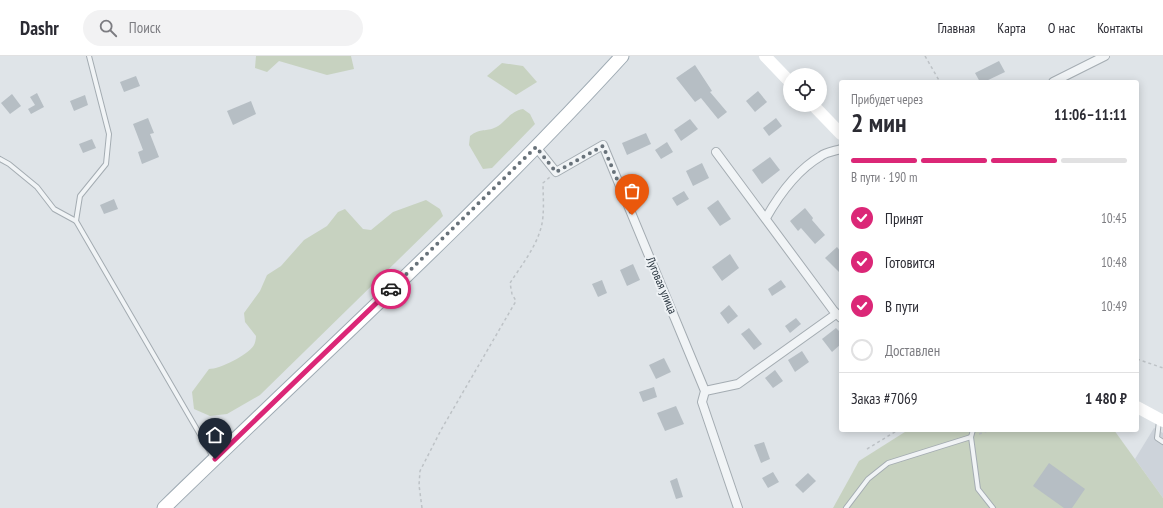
<!DOCTYPE html>
<html lang="ru">
<head>
<meta charset="utf-8">
<style>
  :root { --surface:#fff; --page:#f2f2f3; --text:#2b2b33; --muted:#7c7c81; --line:#e1e1e2; --accent:#db2777 }
  body { margin:0; font-family:"PT Sans Narrow",sans-serif; background:var(--page); color:var(--text); height:100vh; display:flex; flex-direction:column; font-size:15px; white-space:nowrap }
  * { box-sizing:border-box; margin:0 }
  p { font-size:13px; color:var(--muted) }
  .icon { flex:none; width:22px; height:22px; fill:none; stroke:currentColor; stroke-width:2; stroke-linecap:round; stroke-linejoin:round }
  .map { position:relative; flex:1; overflow:hidden }
  .panel { position:absolute; left:839px; top:24px; width:300px; height:352px; display:flex; flex-direction:column; background:var(--surface); border-radius:4px; box-shadow:0 2px 10px #0003 }
  .panel>* { flex:none }
  .controls { position:absolute; left:783px; top:12px; display:grid; gap:8px }
  .controls a { display:grid; place-items:center; width:44px; height:44px; border-radius:50%; background:var(--surface); box-shadow:0 2px 10px #0003; font-size:20px }
  .pin { position:absolute; display:grid; place-items:center; width:34px; height:34px; color:#fff; margin:-41px -17px; border-radius:50% 50% 50% 0; rotate:-45deg; box-shadow:0 0 4px #0007 }
  .pin .icon { rotate:45deg }
  .courier { position:absolute; display:grid; place-items:center; width:40px; height:40px; margin:-20px; border:3px solid #db2777; border-radius:50%; background:#fff; color:#222; box-shadow:0 1px 5px #0007 }
  .summary em { font-style:normal; font-weight:700 }
  .summary div { display:flex; flex-direction:column-reverse }
  .summary { display:flex; align-items:center; justify-content:space-between; height:68px; padding:0 12px }
  h1 { font-size:26px; font-weight:700; line-height:30px }
  .bar { display:grid; grid-template-columns:repeat(4,1fr); gap:6px 4px; align-content:center; height:48px; padding:0 12px }
  .bar i { height:5px; border-radius:3px; background:var(--line) }
  .bar .on { background:var(--accent) }
  .bar p { grid-column:span 4 }
  .line { display:flex; align-items:center; gap:10px; padding:0 12px; border-top:1px solid var(--line) }
  .line div { flex:1 }
  ol { padding:0 12px; list-style:none }
  li { display:flex; align-items:center; gap:12px; height:44px }
  li p { margin-inline-start:auto }
  li .icon { padding:4px; border-radius:50%; background:var(--accent); color:#fff; stroke-width:4 }
  li:last-child { color:var(--muted) }
  li i { width:22px; height:22px; border:2px solid var(--line); border-radius:50% }
  header { display:flex; align-items:center; gap:24px; box-sizing:border-box; height:56px; padding:0 20px; background:var(--surface); border-bottom:1px solid var(--line) }
  header strong { font-size:19px }
  nav { display:flex; gap:22px; margin-inline-start:auto; font-size:14px }
  .search { width:280px; height:36px; background:var(--page); display:flex; align-items:center; gap:10px; box-sizing:border-box; padding:0 14px; border-radius:22px; color:var(--muted); font-size:15px }
  .map>svg:first-child { display:block }
  .built { fill:#cdd3da }
  .green { fill:#c7d2c0 }
  .building { fill:#b6bec4 }
  .lines { fill:none; stroke-linecap:round; stroke-linejoin:round }
  .lane-casing { stroke:#a4acb2; stroke-width:6 }
  .street-casing { stroke:#a4acb2; stroke-width:10 }
  .primary-casing { stroke:#9eaab3; stroke-width:15 }
  .path { stroke:#bdc2c6; stroke-width:1.5; stroke-dasharray:3 3; stroke-linecap:butt }
  .lane { stroke:#f1f4f6; stroke-width:4 }
  .street { stroke:#f1f4f6; stroke-width:8 }
  .secondary { stroke:#fff; stroke-width:12 }
  .primary { stroke:#fff; stroke-width:13 }
  .done { stroke:#68727a; stroke-width:4; stroke-dasharray:0 7.2 }
  .route { stroke:#db2777; stroke-width:5 }
  .labels { text-anchor:middle; dominant-baseline:central; stroke-width:4; stroke-linejoin:round; paint-order:stroke }
  .street-label { font-size:12px; fill:#28343e; stroke:#eef2f5 }
</style>
</head>
<body>
<header>
<strong>Dashr</strong>
<div class="search"><svg class="icon" aria-label="search" viewBox="0 0 24 24"><circle cx="10" cy="10" r="6"/><path d="M15 15l6 6"/></svg>Поиск</div>
<nav><a>Главная</a><a>Карта</a><a>О нас</a><a>Контакты</a></nav>
</header>
<div class="map">
<svg width="1163" height="452" viewBox="0 0 1163 452">
  <rect width="100%" height="100%" fill="#dfe4e8"/>
  <path class="built" d="M1154,372l9,5v65l-28,-39z"/>
  <g class="green">
    <path d="M256,0h95l3,13 -27,6 -48,-14 -12,11 -12,-4z"/>
    <path d="M502,7l21,3 14,16 -21,13 -29,-19z"/>
    <path d="M523,53l7,5 5,10 -43,44 -9,1 -14,-24 1,-9c10,-8 14,-4 24,-8 11,-4 14,-16 29,-19z"/>
    <path d="M426,144l14,9 3,7 -183,179 -33,19 -17,2 -16,-7 -2,-17 17,-23c11,0 39,-14 45,-24 1,-2 2,-6 2,-9l-11,-14 -1,-9 16,-22 7,-16 14,-9 23,-26 23,-14 11,-14 7,-3 18,20 8,1 22,-18z"/>
    <path d="M908,374h206l49,68v10h-330l26,-47z"/>
  </g>
  <g class="building">
    <path d="M999,5l6,11 -21,10h-4l-5,-9z"/>
    <path d="M695,9l17,26 -2,1 17,20 -9,7 -17,-21 -6,4 -19,-24z"/>
    <path d="M136,20l4,10 -16,6 -4,-10z"/>
    <path d="M758,35l9,11 -12,10 -9,-11z"/>
    <path d="M37,37l7,14 -13,7 -3,-5 7,-4 -5,-8z"/>
    <path d="M12,38l9,12 -11,8 -9,-11z"/>
    <path d="M85,39l3,10 -14,6 -4,-10z"/>
    <path d="M251,45l5,13 -23,11 -6,-14z"/>
    <path d="M148,62l6,15 -4,1 9,23 -17,7 -4,-12 5,-2 -10,-26z"/>
    <path d="M776,62l6,8 -13,10 -6,-8z"/>
    <path d="M690,63l8,10 -17,12 -7,-11z"/>
    <path d="M646,77l5,11 -24,11 -5,-12z"/>
    <path d="M92,83l4,9 -13,5 -4,-9z"/>
    <path d="M667,86l6,10 -12,7 -6,-9z"/>
    <path d="M770,101l10,13 -18,14 -10,-14z"/>
    <path d="M702,107l7,15 -16,8 -7,-15z"/>
    <path d="M684,135l5,8 -12,7 -5,-8z"/>
    <path d="M114,143l4,10 -14,5 -4,-9z"/>
    <path d="M718,144l13,19 -11,7 -13,-18z"/>
    <path d="M805,152l8,10 -1,2 13,15 -10,9 -14,-16 -3,3 -8,-10z"/>
    <path d="M837,191l4,5v22l-16,-16z"/>
    <path d="M730,198l9,14 -17,13 -10,-14z"/>
    <path d="M633,208l7,16 -13,6 -7,-16z"/>
    <path d="M602,224l5,13 -9,4 -6,-13z"/>
    <path d="M781,224l5,7 -14,9 -4,-7z"/>
    <path d="M729,249l9,11 -10,8 -8,-11z"/>
    <path d="M796,262l5,6 -11,9 -5,-7z"/>
    <path d="M749,272l13,16 -8,6 -13,-16z"/>
    <path d="M836,272l5,5v11l-9,8 -10,-13z"/>
    <path d="M802,295l7,11 -14,10 -7,-12z"/>
    <path d="M664,302l7,14 -15,7 -7,-14z"/>
    <path d="M775,314l8,11 -10,7 -8,-10z"/>
    <path d="M654,331l3,10 -14,5 -4,-10z"/>
    <path d="M676,350l8,18 -19,7 -8,-18z"/>
    <path d="M764,386l6,17 -9,4 -7,-18z"/>
    <path d="M1049,407l36,26 -13,19h-8l-31,-22z"/>
    <path d="M773,416l6,10 -11,6 -6,-10z"/>
    <path d="M808,417l8,8 -13,12 -8,-8z"/>
    <path d="M677,422l6,19 -7,2 -6,-18z"/>
  </g>
  <g class="lines">
    <g class="lane-casing">
      <g id="lane">
        <path d="M89,0l20,78 -3,30 -26,32 -4,25 137,236"/>
        <path d="M0,103l9,5 28,23 17,22 22,12"/>
        <path d="M1159,365l-2,17 6,4"/>
        <path d="M973,374l-2,7 7,52 15,19"/>
        <path d="M846,452l22,-29 20,-16 83,-26"/>
      </g>
    </g>
    <g class="street-casing">
      <g id="street">
        <path d="M1053,26l52,-26"/>
        <path d="M536,91l20,25 47,-27 102,246 -3,11 36,106"/>
        <path d="M716,96l117,158 8,8"/>
        <path d="M766,162c13,-23 31,-48 55,-62 5,-4 14,-5 20,-7"/>
        <path d="M705,335l33,-7 98,-70"/>
      </g>
    </g>
    <g class="primary-casing">
      <path id="primary" d="M164,452c154,-150 314,-294 458,-452"/>
    </g>
    <g class="path">
      <path d="M925,0l15,26"/>
      <path d="M1137,303l26,9"/>
      <path d="M979,378l11,-4"/>
      <path d="M867,393l31,-19"/>
      <path d="M422,452l-3,-23 1,-14 21,-41 75,-129 -4,-7 -2,-11c13,-20 32,-43 33,-68 1,-10 0,-21 0,-32l7,-6"/>
    </g>
    <use href="#lane" class="lane"/>
    <use href="#street" class="street"/>
    <g class="secondary">
      <path d="M765,0l25,26"/>
      <path d="M813,49l28,29"/>
      <path d="M1137,351l26,14"/>
    </g>
    <use href="#primary" class="primary"/>
  </g>
  <g class="lines">
    <path class="done" d="M391,233l145,-142 20,25 47,-26 29,69"/>
    <path class="route" d="M215,403l176,-170"/>
  </g>
  <g class="labels">
    <g class="street-label">
      <text transform="translate(662 229) rotate(67)">Луговая улица</text>
    </g>
  </g>
</svg>
<div class="controls">
<a><svg class="icon" aria-label="locate" viewBox="0 0 24 24"><circle cx="12" cy="12" r="6"/><path d="M12 2v4M12 18v4M2 12h4M18 12h4"/></svg></a>
</div>
<div class="pin" style="left:632px;top:159px;background:#ea580c"><svg class="icon" aria-label="bag" viewBox="0 0 24 24"><path d="M5 8h14l-1 12H6zM9 8a3 3 0 0 1 6 0"/></svg></div>
<div class="pin" style="left:215px;top:403px;background:#1f2937"><svg class="icon" aria-label="home" viewBox="0 0 24 24"><path d="M3 11l9-7 9 7M6 9v11h12V9"/></svg></div>
<div class="courier" style="left:391px;top:233px"><svg class="icon" aria-label="car" viewBox="0 0 24 24"><path d="M5 17H2v-5l4-1 3-4h7l3 4 3 1v5h-3M9 17h6M6 11h13"/><circle cx="7" cy="17" r="2"/><circle cx="17" cy="17" r="2"/></svg></div>
<section class="panel">
<div class="summary"><div><h1>2 мин</h1><p>Прибудет через</p></div><em>11:06–11:11</em></div>
<div class="bar"><i class="on"></i><i class="on"></i><i class="on"></i><i></i><p>В пути · 190 m</p></div>
<ol>
<li><svg class="icon" aria-label="check" viewBox="0 0 24 24"><path d="M5 12l5 5 9-10"/></svg>Принят<p>10:45</p></li>
<li><svg class="icon" aria-label="check" viewBox="0 0 24 24"><path d="M5 12l5 5 9-10"/></svg>Готовится<p>10:48</p></li>
<li><svg class="icon" aria-label="check" viewBox="0 0 24 24"><path d="M5 12l5 5 9-10"/></svg>В пути<p>10:49</p></li>
<li><i></i>Доставлен</li>
</ol>
<div class="line" style="height:52px"><div>Заказ #7069</div><b>1 480 ₽</b></div>
</section>
</div>
</body>
</html>
